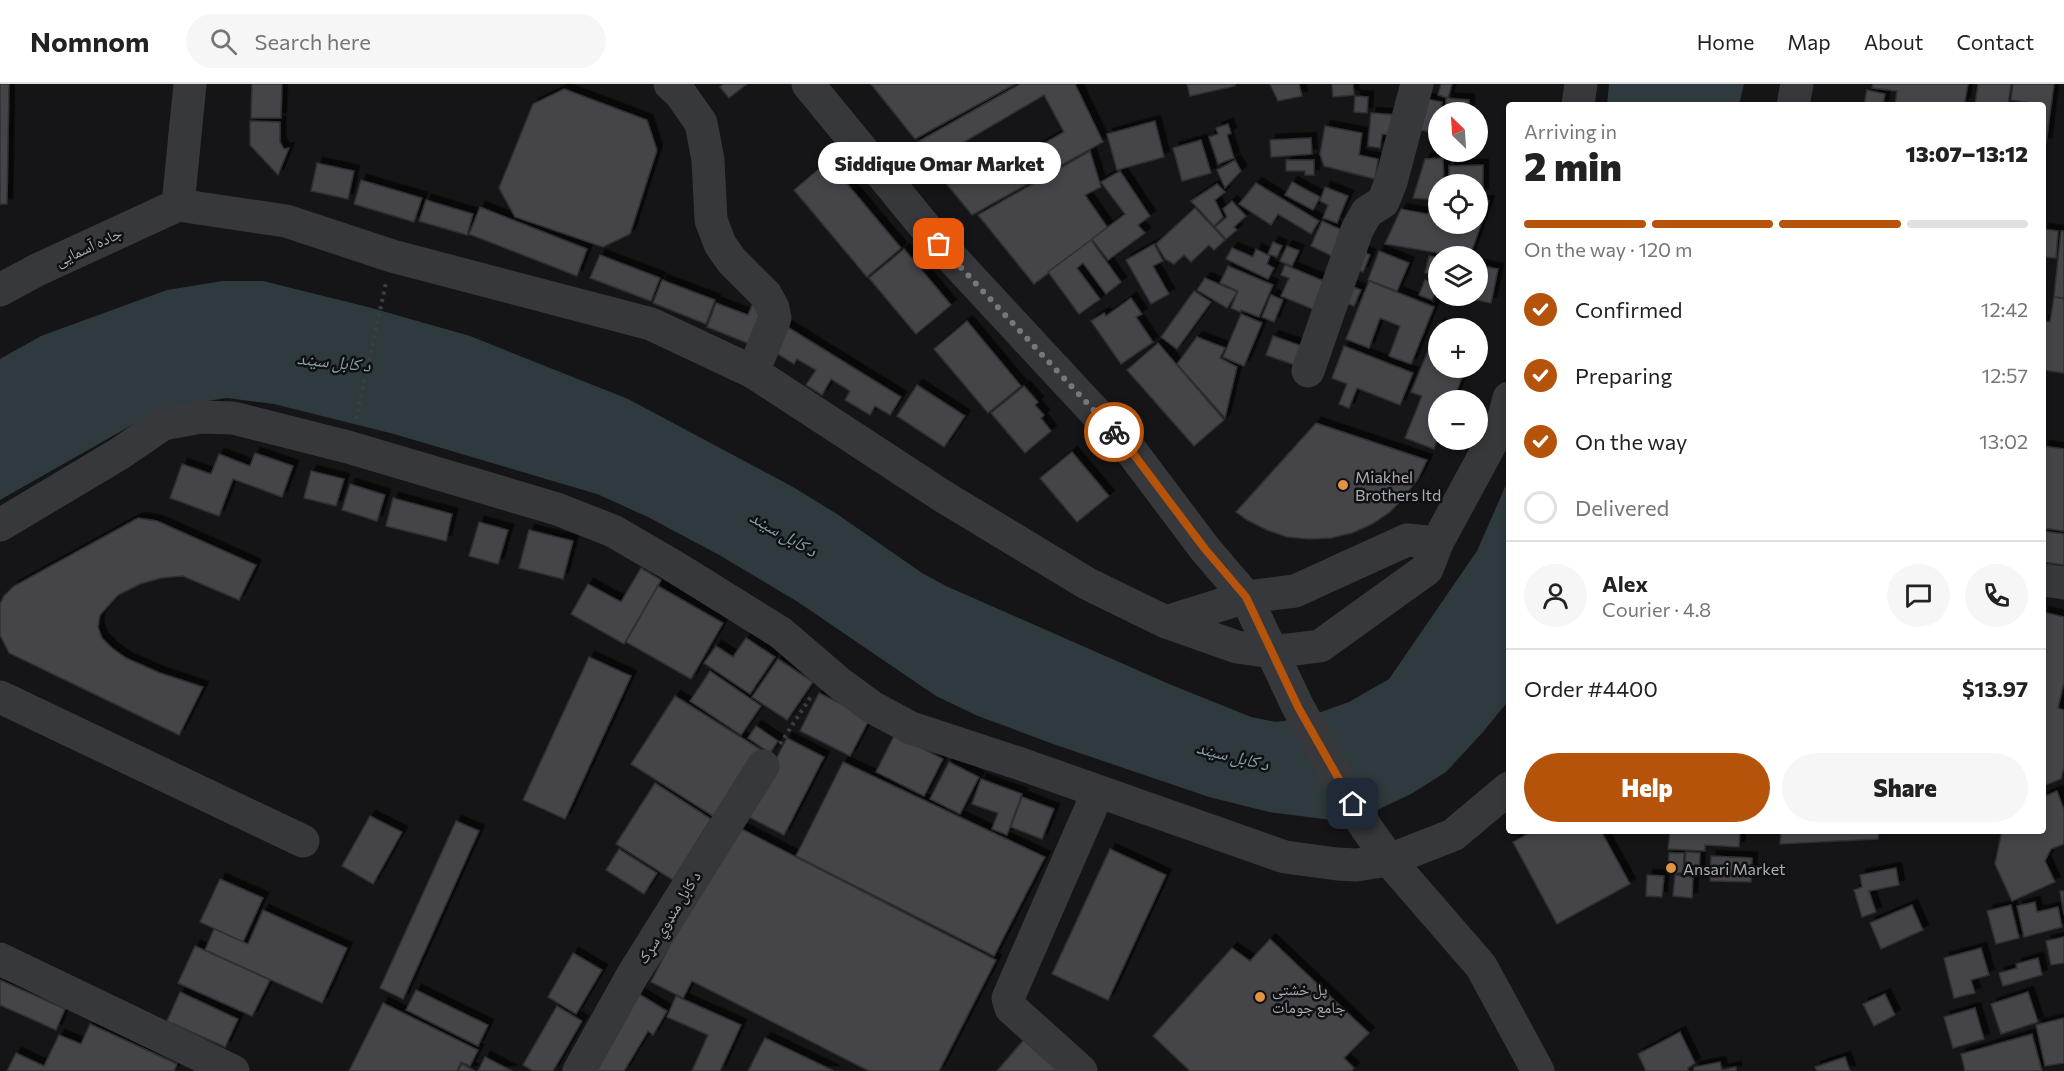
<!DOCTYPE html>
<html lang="en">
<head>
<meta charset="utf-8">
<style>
  :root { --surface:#fff; --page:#f6f6f6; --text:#222; --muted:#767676; --line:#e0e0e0; --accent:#b45309 }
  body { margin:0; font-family:Commissioner,"Noto Naskh Arabic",sans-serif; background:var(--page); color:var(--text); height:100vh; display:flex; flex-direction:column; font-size:22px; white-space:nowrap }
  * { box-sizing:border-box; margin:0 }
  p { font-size:20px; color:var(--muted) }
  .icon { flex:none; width:33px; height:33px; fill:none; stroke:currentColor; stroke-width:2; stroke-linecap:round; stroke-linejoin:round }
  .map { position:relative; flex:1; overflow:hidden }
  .sheet { position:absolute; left:1506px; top:18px; width:540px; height:732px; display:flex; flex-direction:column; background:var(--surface); border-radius:6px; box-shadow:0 3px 9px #0003 }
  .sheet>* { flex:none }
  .needle { width:39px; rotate:335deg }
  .fabs { position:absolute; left:1428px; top:18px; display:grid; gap:12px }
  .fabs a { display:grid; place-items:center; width:60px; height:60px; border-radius:50%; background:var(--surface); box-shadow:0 3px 9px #0003; font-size:30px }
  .pin { position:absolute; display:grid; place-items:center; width:51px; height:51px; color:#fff; margin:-26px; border-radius:12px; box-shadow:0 3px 9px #0006 }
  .courier { position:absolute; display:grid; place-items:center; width:60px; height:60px; margin:-30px; border:4px solid #b45309; border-radius:50%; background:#fff; color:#222; box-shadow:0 2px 8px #0007 }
  .bubble { position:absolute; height:42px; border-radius:21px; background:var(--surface); box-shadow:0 3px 9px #0003; font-size:20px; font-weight:800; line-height:42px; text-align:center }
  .summary em { font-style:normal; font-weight:800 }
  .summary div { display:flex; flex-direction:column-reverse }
  .summary { display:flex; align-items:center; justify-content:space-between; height:102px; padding:0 18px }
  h1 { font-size:39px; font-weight:800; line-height:45px }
  .bar { display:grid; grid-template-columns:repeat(4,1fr); gap:9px 6px; align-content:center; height:72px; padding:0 18px }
  .bar i { height:8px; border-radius:4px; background:var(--line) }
  .bar .on { background:var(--accent) }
  .bar p { grid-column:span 4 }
  .line { display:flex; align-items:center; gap:15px; padding:0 18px; border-top:2px solid var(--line) }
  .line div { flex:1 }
  .round { display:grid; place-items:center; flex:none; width:63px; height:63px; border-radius:32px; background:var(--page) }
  ol { padding:0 18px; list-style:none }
  li { display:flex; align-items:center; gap:18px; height:66px }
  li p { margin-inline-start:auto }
  li .icon { padding:6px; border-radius:50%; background:var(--accent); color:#fff; stroke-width:4 }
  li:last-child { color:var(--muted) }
  li i { width:33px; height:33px; border:3px solid var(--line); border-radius:50% }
  .cta { display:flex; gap:12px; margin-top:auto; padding:12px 18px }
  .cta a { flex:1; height:69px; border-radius:36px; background:var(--accent); color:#fff; font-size:24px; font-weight:800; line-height:69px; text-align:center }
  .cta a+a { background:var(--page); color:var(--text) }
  header { display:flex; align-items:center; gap:36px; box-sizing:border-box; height:84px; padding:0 30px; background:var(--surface); border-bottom:2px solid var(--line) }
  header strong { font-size:28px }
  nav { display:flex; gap:33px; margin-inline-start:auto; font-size:21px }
  .search { width:420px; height:54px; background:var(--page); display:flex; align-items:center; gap:15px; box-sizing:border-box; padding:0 21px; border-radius:33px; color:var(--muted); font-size:22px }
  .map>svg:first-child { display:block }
  .water { fill:#2f3a3e }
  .building { fill:#444549; stroke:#2f3032; stroke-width:1.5; fill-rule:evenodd; filter:url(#shadow) }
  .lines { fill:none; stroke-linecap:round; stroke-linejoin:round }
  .path { stroke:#3c3f42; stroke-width:4; stroke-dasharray:3 4.5; stroke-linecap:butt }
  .minor { stroke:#36383b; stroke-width:33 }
  .done { stroke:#75787e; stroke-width:6; stroke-dasharray:0 10.8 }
  .route { stroke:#b45309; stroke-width:8 }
  .poi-dot { fill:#e19242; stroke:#101012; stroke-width:2 }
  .labels { text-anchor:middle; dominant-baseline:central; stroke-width:5; stroke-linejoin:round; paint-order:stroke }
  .street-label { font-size:16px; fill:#a8aeb6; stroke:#101012 }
  .poi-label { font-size:16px; fill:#a8aeb6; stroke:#101012; text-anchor:start }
  .water-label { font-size:18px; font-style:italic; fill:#82a0ae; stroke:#101012 }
</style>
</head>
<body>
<header>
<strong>Nomnom</strong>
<div class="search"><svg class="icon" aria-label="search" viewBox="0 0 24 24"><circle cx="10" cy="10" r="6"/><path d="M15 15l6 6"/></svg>Search here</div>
<nav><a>Home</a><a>Map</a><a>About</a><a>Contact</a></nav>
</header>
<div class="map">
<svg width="2064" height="987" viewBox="0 0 2064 987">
  <defs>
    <filter id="shadow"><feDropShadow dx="5.5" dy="-5.5" stdDeviation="0" flood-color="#0009"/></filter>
  </defs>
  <rect width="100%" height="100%" fill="#151517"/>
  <g class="water">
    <path d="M1609,0h135l-5,21h-132z"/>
    <path d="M223,197h40l105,26 102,29 158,63 165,88 44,27 85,59 24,13 223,98 82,33 25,5 28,-4 45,-16 40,-23 88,-128 32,-73v222l-26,32 -37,40 -35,22 -36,17 -43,9 -63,-8 -60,-15 -153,-52 -78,-29 -42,-20 -138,-94 -77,-46 -73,-39 -51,-23 -203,-60 -120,-30 -47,-6 -47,7 -41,16 -139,79v-141l41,-23 126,-46z"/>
  </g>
  <g class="building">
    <path d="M0,0h9l-2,120h-7z"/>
    <path d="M252,0h30l-1,34h-30z"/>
    <path d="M723,0h24l-18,14 -9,-11z"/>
    <path d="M871,0h144l-100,55z"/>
    <path d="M1020,0h55l28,58 -131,73 -58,-71zM1044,11l20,37 -85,48 -27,-31z"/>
    <path d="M1187,0h48v2l-45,10z"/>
    <path d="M1270,0h29l3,12 -24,5z"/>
    <path d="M1332,0h21l1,11 -21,2z"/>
    <path d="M1441,0h11l-4,14 -10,-3z"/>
    <path d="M1873,0h95l-3,17 -3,4h-67l2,-14 -25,-3z"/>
    <path d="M1978,0h33l-3,21h-33z"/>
    <path d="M2013,0h41l-8,59h-3v-38l-32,-5z"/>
    <path d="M564,5l83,31 10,30 -27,84 -27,13 -88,-30 -16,-29 34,-84z"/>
    <path d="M1867,6l18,4 -2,11h-19z"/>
    <path d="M1355,12l13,1 -1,16 -13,-1z"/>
    <path d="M1421,14l21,4 -6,31 -21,-4z"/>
    <path d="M1446,14l23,2v9l-23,-2z"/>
    <path d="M1371,29l27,2 -2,20 -14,-1 -2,14 -12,-2z"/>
    <path d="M250,37l30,1v20l4,7 5,-1 -11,27 -28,-30z"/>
    <path d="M1155,37l9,36 -47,13 -10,-36z"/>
    <path d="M1228,40l3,9 -4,2 7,23 -16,6 -9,-27 9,-3 -2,-6z"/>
    <path d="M1325,42l37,7 -3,22 19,4 -3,20 -51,-13 -4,-12z"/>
    <path d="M1311,54l1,16 -41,3 -1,-17z"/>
    <path d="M1201,56l10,33 -29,8 -9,-33z"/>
    <path d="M1090,67l11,36 -16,8 23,33 -74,56 -56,-69z"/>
    <path d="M1443,74l1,26h-6v16l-25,-2 12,-39z"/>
    <path d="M1235,76l6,11 -16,17 -8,-18z"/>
    <path d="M1286,76h28v15h-9v-4h-19z"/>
    <path d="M828,77l73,87 -34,29 -73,-87z"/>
    <path d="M317,79l37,8 -6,28 -37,-8z"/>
    <path d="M1483,81v29h-5v-10h-29v-18z"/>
    <path d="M1120,87l30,45 -12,9 7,8 -37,27 -16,-21 33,-25 -24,-32z"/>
    <path d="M361,96l61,18 -8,24 -60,-18z"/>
    <path d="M1292,98l28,15 -7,13 -28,-15z"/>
    <path d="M1256,99l63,38 -8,13 -33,-20 -7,11 -32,-21z"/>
    <path d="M1217,100l8,8 -10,8 8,17 -9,9 -23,-25z"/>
    <path d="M1325,103l23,9 -11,27 -14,-5 5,-13 -8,-4z"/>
    <path d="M426,116l47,14 -6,21 -48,-14z"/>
    <path d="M1232,117l14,15 -12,11 3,3 -11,9 -11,-12 12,-10 -4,-8z"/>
    <path d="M1489,117l-19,55h-13l-72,-12 16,-35 26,5 11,-11v21h40v-22z"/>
    <path d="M480,123l107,42 -10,27 -108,-42z"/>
    <path d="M1195,124l30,32 -11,10 -5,-5 -18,17 -7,-7 -10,9 -9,-5 -9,-15z"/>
    <path d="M1322,137l22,10 -12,25 -21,-10z"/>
    <path d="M2043,145l15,2 -2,27 -13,-1z"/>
    <path d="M2061,147h3v67l-10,-1z"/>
    <path d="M1091,156l30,42 -15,12 -23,-31 -6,5 23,31 -21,15 -31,-42z"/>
    <path d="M1273,158l9,4 -5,11 -9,-3z"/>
    <path d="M1154,160l9,17 -10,5 16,28 -18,10 -25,-44z"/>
    <path d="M1287,162l12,5 -7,15 -12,-5z"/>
    <path d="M1232,164l21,9 3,-8 14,7 -3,8 7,4 -6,11 -42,-20z"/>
    <path d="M904,165l47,56 -35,29 -47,-56z"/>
    <path d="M1361,167l9,4 -7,17 -10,-4z"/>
    <path d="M1379,167l30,12 -12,28 -29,-11z"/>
    <path d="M600,171l60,23 -9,23 -61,-23z"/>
    <path d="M1429,172l9,2v17l-13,-2z"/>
    <path d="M1285,181l41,17 -11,28 -34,-14 8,-18 -8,-3z"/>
    <path d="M1478,181l20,4 -7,34 -37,-7h24z"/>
    <path d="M1228,182l45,19 -14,32 -18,-7 -1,2 -9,-4 7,-17 -18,-8z"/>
    <path d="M1205,194l32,14 -10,16 -30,-18z"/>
    <path d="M662,196l53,20 -9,24 -53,-21z"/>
    <path d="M1425,196l13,5 -6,15 -13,-5z"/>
    <path d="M1369,197l65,26 -23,57 -22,-8 11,-30 -20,-8 -11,30 -23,-9z"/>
    <path d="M1348,201l13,5 -7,16 -13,-5z"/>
    <path d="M1194,207l17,11 -34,47 -16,-12z"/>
    <path d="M1271,211l12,5 -9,22 -12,-5z"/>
    <path d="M2054,213l10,2v74l-21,-3v-49l7,1z"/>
    <path d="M1131,214l11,16 -6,3 17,25 -32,22 -30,-43 13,-8 2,3z"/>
    <path d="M716,219l32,12 5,-12 12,4 -15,37 -43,-17z"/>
    <path d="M1241,230l21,9 -18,43 -21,-9z"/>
    <path d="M967,237l54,65 -33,27 -54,-64z"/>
    <path d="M781,239l120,74 -11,18 -15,-9 -5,9 -25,-15 5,-9 -19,-12 -9,16 -16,-10 10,-15 -19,-11 -3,5 -29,-18z"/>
    <path d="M1439,240l10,4h-11v40h28l-13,32h-15v36l-4,13 -29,-11 17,-42 -11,-4z"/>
    <path d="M1273,252l35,12 -13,17 -29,-10z"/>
    <path d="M1197,253l28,11 -5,10 17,9 -12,51 -48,-54z"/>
    <path d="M1158,259l66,77 -30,26 -67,-76z"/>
    <path d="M1344,262l69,27 -13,32 -43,-17 -8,20 -10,-4 8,-20 -15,-6z"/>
    <path d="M917,301l48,31 -21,31 -47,-31z"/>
    <path d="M1024,302l14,16 -3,3 9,10 -3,3 10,13 -26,22 -34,-40z"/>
    <path d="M1316,339l111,37 -9,19 -13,17 -15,16 -18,12 -20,9 -21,5 -22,1 -22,-2 -20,-7 -20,-10 -11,-8z"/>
    <path d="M2043,362l21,3v82l-21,-3z"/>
    <path d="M1072,368l37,44 -32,26 -37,-44z"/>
    <path d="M255,369l38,13 -11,31 -49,-18 -14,37 -49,-18 12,-34 29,10 8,-20 31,12z"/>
    <path d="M311,387l33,8 -8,27 -32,-8z"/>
    <path d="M350,400l35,11 -8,26 -35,-11z"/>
    <path d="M393,414l59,16 -6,27 -60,-15z"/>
    <path d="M138,434l19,3 99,44 -17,35 -56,-24 -22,2 -21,6 -22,11 -18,20 -2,12 4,11 10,10 14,10 34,15 43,14 -24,48 -170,-82 -9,-18v-31l4,-8 10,-10z"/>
    <path d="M479,438l29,8 -10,34 -29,-8z"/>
    <path d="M529,446l44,11 -10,38 -44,-11z"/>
    <path d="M2043,447l21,3v31l-21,-3z"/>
    <path d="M641,484l20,12 -37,64 -53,-30 17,-30 33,18z"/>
    <path d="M658,502l65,37 -32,56 -65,-37z"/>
    <path d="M2043,528l21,5v65l-6,26 6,2v57l-3,12 -18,7z"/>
    <path d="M746,554l29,19 -25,37 -46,-31 12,-17 17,11z"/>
    <path d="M589,573l42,19 -66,143 -42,-19z"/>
    <path d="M778,575l35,23 -26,38 -35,-23z"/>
    <path d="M710,587l51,35 -20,29 -51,-34z"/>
    <path d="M819,609l51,25 -20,38 -50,-25z"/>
    <path d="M675,612l88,55 -44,69 -88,-56z"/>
    <path d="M756,642l22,15 -8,12 -22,-15z"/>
    <path d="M895,650l48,25 -19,37 -48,-24z"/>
    <path d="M787,654l37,19 -40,78 -37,-19z"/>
    <path d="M843,678l202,95 -51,99 -198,-100z"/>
    <path d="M949,678l30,15 -19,37 -30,-15z"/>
    <path d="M981,695l41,15 -15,41 -15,-6 6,-16 -26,-9z"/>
    <path d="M655,699l56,36 -38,61 -57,-36z"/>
    <path d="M2057,707l7,19v34l-13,5 -6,12 10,21 -43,19 -17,-37 7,-33h41v-34z"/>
    <path d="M1022,713l32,12 -12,30 -31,-12z"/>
    <path d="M370,732l32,16 -29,52 -31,-18z"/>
    <path d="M456,737l23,10 -76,168 -23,-11z"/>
    <path d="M732,740l264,136 -57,111h-70l-177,-90 -9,17 -32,-16z"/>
    <path d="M1533,747h68l29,53 -73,40 -44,-82z"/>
    <path d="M1670,747h70l-1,16 -34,-2v6l-37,-2z"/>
    <path d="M1781,747h98l-1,8 -98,5z"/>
    <path d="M619,765l38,24 -13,21 -38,-24z"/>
    <path d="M1110,765l56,26 -58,125 -56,-26z"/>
    <path d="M1686,768l14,1 -1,21 -14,-1z"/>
    <path d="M1669,769h15l-1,20h-15z"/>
    <path d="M1711,772l41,2 -1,24 -41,-1z"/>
    <path d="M1896,784l3,17 -30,6 7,21 -14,5 -8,-27 8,-3 -2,-12z"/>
    <path d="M1647,791l17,1 -2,21 -16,-1z"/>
    <path d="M1675,791l18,2 -1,21 -19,-2z"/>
    <path d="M220,795l43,19 -20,44 -43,-20z"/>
    <path d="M2060,807h4v24z"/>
    <path d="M2035,818l2,10 21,-5 4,20 -38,10 -7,-31z"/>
    <path d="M1912,821l11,25 -42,19 -11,-26z"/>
    <path d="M2011,821l8,33 -23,6 -9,-33z"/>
    <path d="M263,826l84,38 -25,55 -117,-53 9,-21 34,15z"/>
    <path d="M2064,853v26l-13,2 -5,-24z"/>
    <path d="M1270,855l99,94 -25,25 10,10 -2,3h-162l-37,-35 79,-88 18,13z"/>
    <path d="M195,862l75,34 -18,36 -74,-33z"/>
    <path d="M1981,864l8,27 -18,5 4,13 -21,5 -10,-40z"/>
    <path d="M573,869l29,17 -26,44 -28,-17z"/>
    <path d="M2038,874l4,17 -39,11 -4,-13 18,-5 -1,-4z"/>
    <path d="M0,896l65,29 -9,21 -56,-25z"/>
    <path d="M416,906l72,35 -10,21 -72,-36z"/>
    <path d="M634,907l33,20 -14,24 -5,-4 -24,40h-38z"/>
    <path d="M180,908l58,27 -13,28 -58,-26z"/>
    <path d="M2028,908l10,30 -37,12 -10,-30z"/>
    <path d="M1885,910l10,21 -21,11 -11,-22z"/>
    <path d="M676,912l65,29 -21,46h-28l16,-36 -41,-18z"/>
    <path d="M383,919l95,47 -8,16 -9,-4 -4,9h-108z"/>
    <path d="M557,922l25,15 -29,50h-20l-10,-6z"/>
    <path d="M1975,924l9,31 -31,9 -9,-31z"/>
    <path d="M2064,934v45l-19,3 -9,-41z"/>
    <path d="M90,940l87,40 -3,7h-167l9,-18 28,13 15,-31 22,9z"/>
    <path d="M1680,948l15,31 -7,5v3h-42l-8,-17z"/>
    <path d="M2032,950l10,37h-77l-4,-17z"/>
    <path d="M1027,952l42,35h-72z"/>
    <path d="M765,954l69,33h-86z"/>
    <path d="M485,973l27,14h-34z"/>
    <path d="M1845,973l5,14h-33l-2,-4z"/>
    <path d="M1720,978l2,8 14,-3v4h-42v-4z"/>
    <path d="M462,980l13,7h-17z"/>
  </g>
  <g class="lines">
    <g class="path">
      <path d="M356,335l30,-136"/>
      <path d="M780,660l32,-49"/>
    </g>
    <g class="minor">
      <path d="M670,0l10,9 21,30 7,37 3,60 9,24 11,16 35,35 7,13 2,10 -22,54"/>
      <path d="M808,0l131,160 193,208 73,97 41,48 52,110 65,116 26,37 92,106 57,105"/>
      <path d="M1578,21l3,-21"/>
      <path d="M1793,21l4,-21"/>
      <path d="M178,121l108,16 106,35 259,68 102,48 191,125 144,87 78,38 71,25 35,5 48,-6 107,-77 10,-26 66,-122 6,-23"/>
      <path d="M178,121l12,-121"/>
      <path d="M0,206l37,-20 141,-65"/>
      <path d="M1308,287l49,-141 10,-18 16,-10 8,-20 26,-98"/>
      <path d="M0,441l119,-71 44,-30 38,-7 32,1 115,29 209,62 56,22 62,36 106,66 57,49 34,25 39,21 107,35 267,94 52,7 19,1 33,-5 64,-25 56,-47"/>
      <path d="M2043,496l21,3"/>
      <path d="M1166,538l80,-25 49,-6 112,-51 30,3"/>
      <path d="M0,613l303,144"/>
      <path d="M0,875l233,112"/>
      <path d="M579,987l53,-95 131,-210"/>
      <path d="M1081,987l-70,-63 -3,-10 90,-206"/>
    </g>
  </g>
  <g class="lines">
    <path class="done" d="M939,160l175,188"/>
    <path class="route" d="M1114,348l18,20 73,97 41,48 52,110 55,97"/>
  </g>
  <g class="poi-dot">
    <circle cx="1343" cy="401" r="6"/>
    <circle cx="1671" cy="784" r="6"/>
    <circle cx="1260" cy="913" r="6"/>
  </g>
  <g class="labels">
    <g class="street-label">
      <text transform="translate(88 162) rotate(-25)">جاده آسمایی</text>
      <text transform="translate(668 833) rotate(-58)">د کابل منډوي سړک</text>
    </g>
    <g class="poi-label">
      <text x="1355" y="392">Miakhel<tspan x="1355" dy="18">Brothers ltd</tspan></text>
      <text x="1683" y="784">Ansari Market</text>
      <text x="1272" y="904">پل خشتی<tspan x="1272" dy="18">جامع جومات</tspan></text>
    </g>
    <g class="water-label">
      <text transform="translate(334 277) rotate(6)">د کابل سيند</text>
      <text transform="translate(784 449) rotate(30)">د کابل سيند</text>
      <text transform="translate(1233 671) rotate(14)">د کابل سيند</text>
    </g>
  </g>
</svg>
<div class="fabs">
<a><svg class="needle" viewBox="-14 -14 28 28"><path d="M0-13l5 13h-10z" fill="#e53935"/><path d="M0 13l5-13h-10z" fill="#767676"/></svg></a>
<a><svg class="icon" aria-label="locate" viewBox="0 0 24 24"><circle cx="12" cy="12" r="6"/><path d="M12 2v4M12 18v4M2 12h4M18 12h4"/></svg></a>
<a><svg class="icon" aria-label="layers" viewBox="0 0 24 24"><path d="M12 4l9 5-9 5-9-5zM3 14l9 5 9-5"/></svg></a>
<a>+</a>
<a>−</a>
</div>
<div class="pin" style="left:939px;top:160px;background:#ea580c"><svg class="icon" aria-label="bag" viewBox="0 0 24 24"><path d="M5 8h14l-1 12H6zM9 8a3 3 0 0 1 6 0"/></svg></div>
<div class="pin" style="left:1353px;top:720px;background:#1f2937"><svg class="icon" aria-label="home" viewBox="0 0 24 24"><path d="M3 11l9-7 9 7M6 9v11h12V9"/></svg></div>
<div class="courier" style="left:1114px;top:348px"><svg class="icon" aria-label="bike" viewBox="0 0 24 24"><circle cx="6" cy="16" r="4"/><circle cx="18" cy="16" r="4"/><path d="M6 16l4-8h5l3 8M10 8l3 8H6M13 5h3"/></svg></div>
<div class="bubble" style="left:818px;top:58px;width:243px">Siddique Omar Market</div>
<section class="sheet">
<div class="summary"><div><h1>2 min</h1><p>Arriving in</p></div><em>13:07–13:12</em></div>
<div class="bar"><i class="on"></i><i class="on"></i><i class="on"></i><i></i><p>On the way · 120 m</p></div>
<ol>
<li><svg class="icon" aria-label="check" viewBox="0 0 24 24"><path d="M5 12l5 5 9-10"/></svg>Confirmed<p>12:42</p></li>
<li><svg class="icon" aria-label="check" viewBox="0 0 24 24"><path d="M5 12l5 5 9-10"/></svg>Preparing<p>12:57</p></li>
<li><svg class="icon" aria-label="check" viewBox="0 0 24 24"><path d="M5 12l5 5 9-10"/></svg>On the way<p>13:02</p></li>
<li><i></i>Delivered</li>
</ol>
<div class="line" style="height:108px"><a class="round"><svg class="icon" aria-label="person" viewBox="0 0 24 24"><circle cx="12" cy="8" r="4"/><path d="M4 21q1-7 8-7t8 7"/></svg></a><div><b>Alex</b><p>Courier · 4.8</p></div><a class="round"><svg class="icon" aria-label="chat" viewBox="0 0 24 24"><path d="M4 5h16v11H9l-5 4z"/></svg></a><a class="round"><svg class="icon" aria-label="phone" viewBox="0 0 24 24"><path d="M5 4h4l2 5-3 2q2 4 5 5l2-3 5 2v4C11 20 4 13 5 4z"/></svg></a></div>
<div class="line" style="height:78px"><div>Order #4400</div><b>$13.97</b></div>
<div class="cta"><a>Help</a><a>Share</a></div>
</section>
</div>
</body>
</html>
